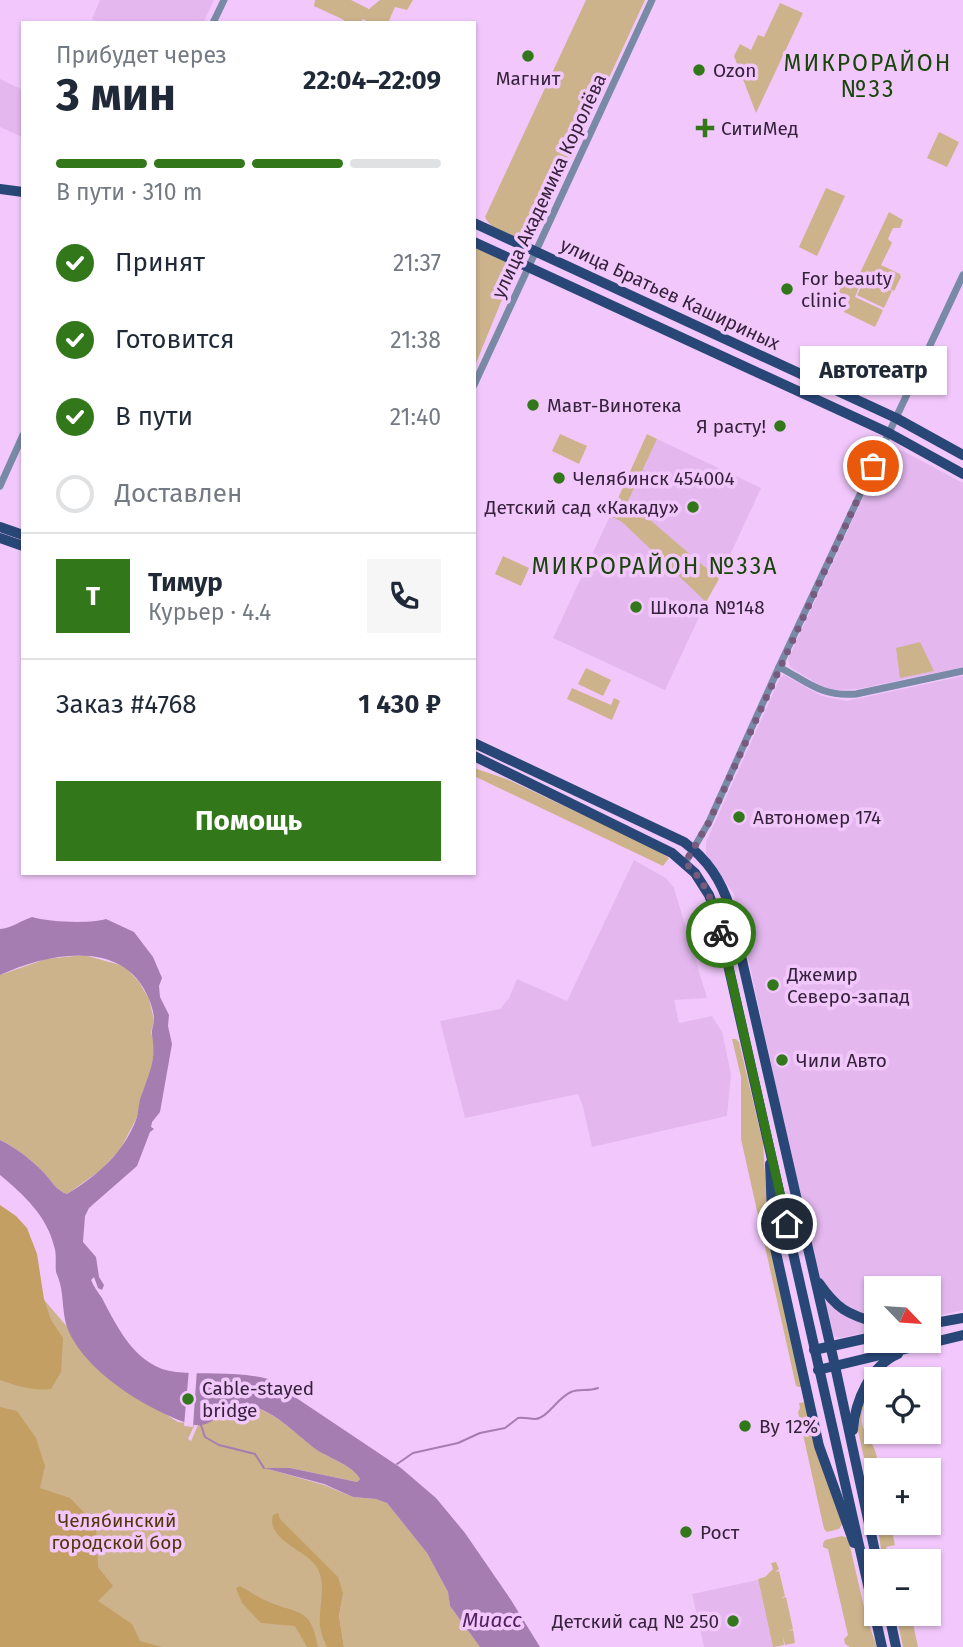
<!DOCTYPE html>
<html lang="ru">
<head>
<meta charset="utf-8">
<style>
  :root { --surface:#fff; --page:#f6f6f7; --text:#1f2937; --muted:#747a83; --line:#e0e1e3; --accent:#32781b }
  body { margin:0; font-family:"Fira Sans",sans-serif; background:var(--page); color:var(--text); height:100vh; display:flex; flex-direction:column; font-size:26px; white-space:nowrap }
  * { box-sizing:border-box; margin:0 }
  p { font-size:23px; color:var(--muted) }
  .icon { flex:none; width:38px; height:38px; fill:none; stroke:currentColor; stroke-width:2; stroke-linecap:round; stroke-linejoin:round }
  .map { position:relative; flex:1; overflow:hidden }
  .drawer { position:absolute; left:21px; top:21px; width:455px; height:854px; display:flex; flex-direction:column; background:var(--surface); border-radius:0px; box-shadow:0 2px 5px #0004 }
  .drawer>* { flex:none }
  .needle { width:46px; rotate:115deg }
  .buttons { position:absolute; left:864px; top:1276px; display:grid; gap:14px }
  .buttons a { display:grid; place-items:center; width:77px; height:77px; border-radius:0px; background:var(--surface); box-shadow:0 2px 5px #0004; font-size:35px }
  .pin { position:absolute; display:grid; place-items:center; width:60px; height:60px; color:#fff; margin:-30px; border:4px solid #fff; border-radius:50%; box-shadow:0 2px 7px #0007 }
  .courier { position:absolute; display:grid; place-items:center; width:70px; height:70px; margin:-35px; border:5px solid #32781b; border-radius:50%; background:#fff; color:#222; box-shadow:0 2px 9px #0007 }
  .bubble { position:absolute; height:49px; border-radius:0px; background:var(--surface); box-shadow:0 2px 5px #0004; font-size:23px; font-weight:700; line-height:49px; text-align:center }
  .headline em { font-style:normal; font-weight:700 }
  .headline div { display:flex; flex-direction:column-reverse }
  .headline { display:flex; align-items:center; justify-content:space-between; height:119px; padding:0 35px }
  h1 { font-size:46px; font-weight:700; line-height:52px }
  .bar { display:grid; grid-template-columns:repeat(4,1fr); gap:10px 7px; align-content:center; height:84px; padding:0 35px }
  .bar i { height:9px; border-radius:5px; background:var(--line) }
  .bar .active { background:var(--accent) }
  .bar p { grid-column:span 4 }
  .line { display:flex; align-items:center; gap:18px; padding:0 35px; border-top:2px solid var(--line) }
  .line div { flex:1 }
  .round { display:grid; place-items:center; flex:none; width:74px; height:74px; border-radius:0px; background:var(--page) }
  ol { padding:0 35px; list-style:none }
  li { display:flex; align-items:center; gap:21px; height:77px }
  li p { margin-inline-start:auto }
  li .icon { padding:7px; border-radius:50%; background:var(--accent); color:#fff; stroke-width:4 }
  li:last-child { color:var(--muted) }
  li i { width:38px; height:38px; border:4px solid var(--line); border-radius:50% }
  .button { display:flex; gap:14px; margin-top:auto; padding:14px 35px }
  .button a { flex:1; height:80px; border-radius:0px; background:var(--accent); color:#fff; font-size:28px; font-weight:700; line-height:80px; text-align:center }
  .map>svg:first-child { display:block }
  .built { fill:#e4b8ef }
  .green { fill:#ccb38b }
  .forest { fill:#c39f64 }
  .water { fill:#a67db1 }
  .pier { fill:#f2c8fc }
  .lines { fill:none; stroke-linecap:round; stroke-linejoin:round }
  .stream { stroke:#a67db1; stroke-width:2 }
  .minor { stroke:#788aa5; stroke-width:7 }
  .major { stroke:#294776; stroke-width:10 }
  .done { stroke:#775b7e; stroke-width:7; stroke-dasharray:0 12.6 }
  .route { stroke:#32781b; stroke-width:9 }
  .poi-dot { fill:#32781b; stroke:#f2c8fc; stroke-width:2.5 }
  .labels { text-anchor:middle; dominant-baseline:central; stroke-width:7; stroke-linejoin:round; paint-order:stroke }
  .poi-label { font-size:19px; fill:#35213a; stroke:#f2c8fc; text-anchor:start }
  .street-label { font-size:19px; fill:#35213a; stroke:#f2c8fc }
  .park-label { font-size:19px; fill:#503705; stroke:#f2c8fc }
  .water-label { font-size:21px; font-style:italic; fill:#532060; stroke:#f2c8fc }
  .quarter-label { font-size:23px; letter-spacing:2px; fill:#184509; stroke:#f2c8fc }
</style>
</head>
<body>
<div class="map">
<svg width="963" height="1647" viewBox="0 0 963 1647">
  <rect width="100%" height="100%" fill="#f2c8fc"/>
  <g class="built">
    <path d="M100,0h114l-11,23h-102l-9,-4z"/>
    <path d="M0,79l23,11 -1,47 -22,-10z"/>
    <path d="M657,439l104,49 -42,91 -92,-78z"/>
    <path d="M893,449l10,2 60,32v184l-105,22 -22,1 -13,-3 -33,-20 -2,-8 94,-202z"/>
    <path d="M610,516l12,6 85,78 -42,90 -112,-52z"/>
    <path d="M784,675l38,21 25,5 116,-25v634l-34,8v-30h-52v42l-37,8 -11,-3 -3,-5 -48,-235 -44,-201 -28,-40v-12l74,-164z"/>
    <path d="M634,860l32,18 8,10 33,110 -33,2 5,23 33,-7 10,16 9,42 -4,42 -135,31 -9,-40 -5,-13 -113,24 -25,-97 60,-12 9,-11 8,-19 50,22z"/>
    <path d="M758,1580l15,67h-69l-12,-53z"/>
  </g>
  <g class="green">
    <path d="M315,0h36l18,9 11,-9h33l-6,10 -12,-3 -7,16h-18l-7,-4 -3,4h-17l1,-3 -30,-14z"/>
    <path d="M586,0h59l-63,136c-17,24 -31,52 -41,80 -4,10 -2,17 -10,25 -14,0 -41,-11 -46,-24z"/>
    <path d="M780,3l23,10 -47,100 -22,-57 6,-12 11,6 7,-15 6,2z"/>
    <path d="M939,132l20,10 -12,25 -20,-9z"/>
    <path d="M826,188l19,8 -28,60 -18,-9z"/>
    <path d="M889,212l14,8 -3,8h-7l-5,11 4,4 -11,22 19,9 1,3 -7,14 -35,-16z"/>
    <path d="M474,246l36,17 2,12 -38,93z"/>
    <path d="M846,275l15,7 -6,15 28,13 -8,17 -31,-15 6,-14 -11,-6z"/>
    <path d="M865,279l27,12 -8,17 -27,-13z"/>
    <path d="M560,434l27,12 -8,18 -27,-13z"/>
    <path d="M647,434l10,5 -29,62 91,78 -13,23 -84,-80 -12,-6z"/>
    <path d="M503,556l26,12 -8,18 -26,-12z"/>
    <path d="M920,642l14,29 -34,7 -4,-30z"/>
    <path d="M586,668l25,12 -8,16 -25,-12z"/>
    <path d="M572,688l39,17 3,-7 6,3 -8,19 -45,-21z"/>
    <path d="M474,768l35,12 144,68 16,10 -6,8 -189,-90z"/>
    <path d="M84,955l40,11 15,16 10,17 5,21 -3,13 4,10 -4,30 -9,20 -5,24 -16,31 -20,22 -34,24c-11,-4 -13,-10 -21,-19 -13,-14 -29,-27 -46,-35v-165l46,-16z"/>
    <path d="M732,1039h4l3,3 24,101 6,96 33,148h-3l-3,-1 -55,-247v-62z"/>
    <path d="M0,1274l28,7 88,103 62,38 17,2 -7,15 3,2 7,-16c15,-3 29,-19 44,-19 29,0 53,28 74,43 14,10 35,15 44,30l-3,3 -67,-14 -22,1 56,16 29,12 23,2 11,4 40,50 21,39 2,14 30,41h-136l-5,-31 4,-22 -8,-5 -11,52 2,6h-326z"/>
    <path d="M871,1390c-25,45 7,41 7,78 0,15 -1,37 -1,54l13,1 5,22 -9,2 1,5 -6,-3 -6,-42 -17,-76 3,-24 8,-16z"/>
    <path d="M806,1402l37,121 -4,6 -12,3 -3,-3 -26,-117 2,-4 -1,-5z"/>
    <path d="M842,1536l6,2 18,78 11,31h-27l-5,-3 -1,-5 4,-4 -20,-86 -5,-2v-3l2,-4z"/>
    <path d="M776,1562l3,7 -4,3 4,-1 6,25 -4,2 5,-1 7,32 -5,2 5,-1 2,13 -10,2 -2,-8 1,8 -11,2 -15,-68 7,-2 8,-8 -2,-6z"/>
    <path d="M896,1614h15l7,33h-15z"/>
  </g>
  <g class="forest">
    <path d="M0,1205l16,11 11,12 10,26 7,45 7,21 12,18 -2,34 -10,17c-17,2 -35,-3 -51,-9z"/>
    <path d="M0,1407l17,4 19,27 9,28 -5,22 30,10 26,27 2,42 15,19 -15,15 34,23 8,17 22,6h-162z"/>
    <path d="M278,1513l2,6 58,58 5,17 -4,22 5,31h-18c-2,-7 -5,-14 -6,-21 -2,-20 8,-41 -4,-60 -10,-16 -50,-26 -43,-51z"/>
    <path d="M240,1586c9,5 19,12 29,16 32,13 42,6 49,45h-11l-12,-21 -34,-3 -19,-20 -6,-15z"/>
  </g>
  <path class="water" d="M32,917c15,5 59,7 74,2l28,13 19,25 9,21 -3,8 1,11 9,18 -1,11 4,18 -12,68 -8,10 -1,5 3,2 -4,3 -13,34 -48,42 -4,8 -2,26 13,15 3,20 5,8 -2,5 -4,-2 -4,-11 -3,3c3,7 7,12 11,18 16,31 35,70 74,74 31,3 62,-1 92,7l133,89 35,30 29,35 46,67 29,47h-60l-30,-41 -2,-14 -21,-39 -40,-50 -11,-4 -23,-2 -29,-13 -60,-16h26l67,14 3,-3c-8,-14 -29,-20 -43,-29 -21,-15 -40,-38 -67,-44 -20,-4 -31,15 -48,19 -15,3 -60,-22 -73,-31 -24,-16 -54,-41 -63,-70 -3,-12 -3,-25 -5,-36 -1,-6 -3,-11 -5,-16 -1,-8 1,-18 -2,-26 -7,-30 -31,-52 -54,-71v-35c17,8 33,21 46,35 8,9 10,15 21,19 30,-18 58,-42 70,-77 2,-9 2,-18 6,-26 8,-22 13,-33 9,-56 -1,-5 2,-10 2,-16 0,-6 -3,-15 -5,-20 -25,-62 -101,-46 -149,-24v-46c10,0 22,-9 32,-12z"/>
  <path class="pier" d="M189,1369h8l-4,58 -9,-1z"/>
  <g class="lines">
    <g class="stream">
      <path d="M201,1425l4,12 14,8 36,9 9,14"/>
      <path d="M397,1464l16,-11 45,-10 22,-10 25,-5 13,-10c6,-1 11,1 17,1 13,-1 22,-21 36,-27 9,-4 16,0 27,-4"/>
    </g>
    <g class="minor">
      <path d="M213,23l11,-23"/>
      <path d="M474,385l178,-385"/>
      <path d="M0,486l23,-51"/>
      <path d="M779,667c29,15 42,30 77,27l107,-23"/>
      <path d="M685,863l24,-41 70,-155 184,-392"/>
    </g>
    <g class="major">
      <path d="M0,189l23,3"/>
      <path d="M474,223l422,195 67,37"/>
      <path d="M474,242l415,191 74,41"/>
      <path d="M0,527l23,8"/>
      <path d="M0,538l23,8"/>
      <path d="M474,743l210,99c24,18 37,38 46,66l105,458 42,195"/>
      <path d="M474,756l198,97 23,20 14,22 8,21 165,731"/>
      <path d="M770,1164l3,75 46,207 35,97"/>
      <path d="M819,1283c18,26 28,31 58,40"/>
      <path d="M929,1324l34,-6"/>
      <path d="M814,1350l63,-14"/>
      <path d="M818,1370l145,-35"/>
      <path d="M853,1430c2,-29 17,-64 45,-76"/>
      <path d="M889,1614l7,33"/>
    </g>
  </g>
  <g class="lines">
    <path class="done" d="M721,933c-6,-25 -15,-53 -36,-70l24,-41 164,-356"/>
    <path class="route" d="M721,933l66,291"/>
  </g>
  <g class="poi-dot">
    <circle cx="528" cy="56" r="7"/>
    <circle cx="699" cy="70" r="7"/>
    <path d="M701.5 117.5h7v7h7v7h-7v7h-7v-7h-7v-7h7z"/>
    <circle cx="787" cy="289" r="7"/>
    <circle cx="533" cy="405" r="7"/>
    <circle cx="780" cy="426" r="7"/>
    <circle cx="559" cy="478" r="7"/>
    <circle cx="693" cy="507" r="7"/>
    <circle cx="636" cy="607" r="7"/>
    <circle cx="739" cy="817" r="7"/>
    <circle cx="773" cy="985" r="7"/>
    <circle cx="782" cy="1060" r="7"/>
    <circle cx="188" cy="1399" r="7"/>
    <circle cx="745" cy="1426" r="7"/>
    <circle cx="686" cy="1532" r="7"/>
    <circle cx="733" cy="1621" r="7"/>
  </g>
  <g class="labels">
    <g class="poi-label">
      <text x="713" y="70">Ozon</text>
      <text x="528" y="78" text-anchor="middle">Магнит</text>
      <text x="721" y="128">СитиМед</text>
      <text x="801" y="278">For beauty<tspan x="801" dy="22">clinic</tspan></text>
      <text x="547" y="405">Мавт-Винотека</text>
      <text x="766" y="426" text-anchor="end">Я расту!</text>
      <text x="573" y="478">Челябинск 454004</text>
      <text x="679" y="507" text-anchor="end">Детский сад «Какаду»</text>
      <text x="650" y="607">Школа №148</text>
      <text x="753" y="817">Автономер 174</text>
      <text x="787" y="974">Джемир<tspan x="787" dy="22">Северо-запад</tspan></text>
      <text x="796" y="1060">Чили Авто</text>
      <text x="202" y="1388">Cable-stayed<tspan x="202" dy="22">bridge</tspan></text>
      <text x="759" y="1426">Ву 12%</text>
      <text x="700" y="1532">Рост</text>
      <text x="719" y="1621" text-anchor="end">Детский сад № 250</text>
    </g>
    <g class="street-label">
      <text transform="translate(549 186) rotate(-65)">улица Академика Королёва</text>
      <text transform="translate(670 294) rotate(25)">улица Братьев Кашириных</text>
    </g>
    <g class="park-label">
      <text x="117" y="1520">Челябинский<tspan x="117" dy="22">городской бор</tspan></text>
    </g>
    <g class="water-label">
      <text x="492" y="1620">Миасс</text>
    </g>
    <g class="quarter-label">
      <text x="868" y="63">МИКРОРАЙОН<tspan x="868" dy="26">№33</tspan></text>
      <text x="655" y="566">МИКРОРАЙОН №33А</text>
    </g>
  </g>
</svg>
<div class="buttons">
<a><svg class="needle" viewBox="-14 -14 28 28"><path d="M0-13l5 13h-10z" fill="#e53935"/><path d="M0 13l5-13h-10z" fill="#747a83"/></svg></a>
<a><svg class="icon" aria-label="locate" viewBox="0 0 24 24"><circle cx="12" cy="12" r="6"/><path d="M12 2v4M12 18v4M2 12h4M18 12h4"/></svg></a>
<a>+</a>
<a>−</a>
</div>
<div class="pin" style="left:873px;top:466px;background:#ea580c"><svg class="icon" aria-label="bag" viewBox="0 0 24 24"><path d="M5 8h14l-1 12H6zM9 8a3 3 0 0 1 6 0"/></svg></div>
<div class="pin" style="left:787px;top:1224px;background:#1f2937"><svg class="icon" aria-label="home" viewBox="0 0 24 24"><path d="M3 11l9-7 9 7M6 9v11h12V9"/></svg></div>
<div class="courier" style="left:721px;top:933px"><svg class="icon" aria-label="bike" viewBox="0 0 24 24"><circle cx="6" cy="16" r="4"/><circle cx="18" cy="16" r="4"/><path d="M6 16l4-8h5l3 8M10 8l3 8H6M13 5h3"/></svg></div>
<div class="bubble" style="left:800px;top:346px;width:147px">Автотеатр</div>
<section class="drawer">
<div class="headline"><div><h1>3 мин</h1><p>Прибудет через</p></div><em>22:04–22:09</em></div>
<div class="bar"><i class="active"></i><i class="active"></i><i class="active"></i><i></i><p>В пути · 310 m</p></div>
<ol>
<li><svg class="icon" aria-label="check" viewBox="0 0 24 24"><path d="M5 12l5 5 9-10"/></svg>Принят<p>21:37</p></li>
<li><svg class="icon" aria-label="check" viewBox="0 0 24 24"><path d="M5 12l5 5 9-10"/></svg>Готовится<p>21:38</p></li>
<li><svg class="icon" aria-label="check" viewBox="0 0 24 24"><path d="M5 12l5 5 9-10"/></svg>В пути<p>21:40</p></li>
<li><i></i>Доставлен</li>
</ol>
<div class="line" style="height:126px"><b class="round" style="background:var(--accent);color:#fff">Т</b><div><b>Тимур</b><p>Курьер · 4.4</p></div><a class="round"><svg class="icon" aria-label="phone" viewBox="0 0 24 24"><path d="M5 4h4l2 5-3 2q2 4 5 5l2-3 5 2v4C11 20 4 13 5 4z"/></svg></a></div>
<div class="line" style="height:91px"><div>Заказ #4768</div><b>1 430 ₽</b></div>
<div class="button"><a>Помощь</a></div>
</section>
</div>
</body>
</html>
